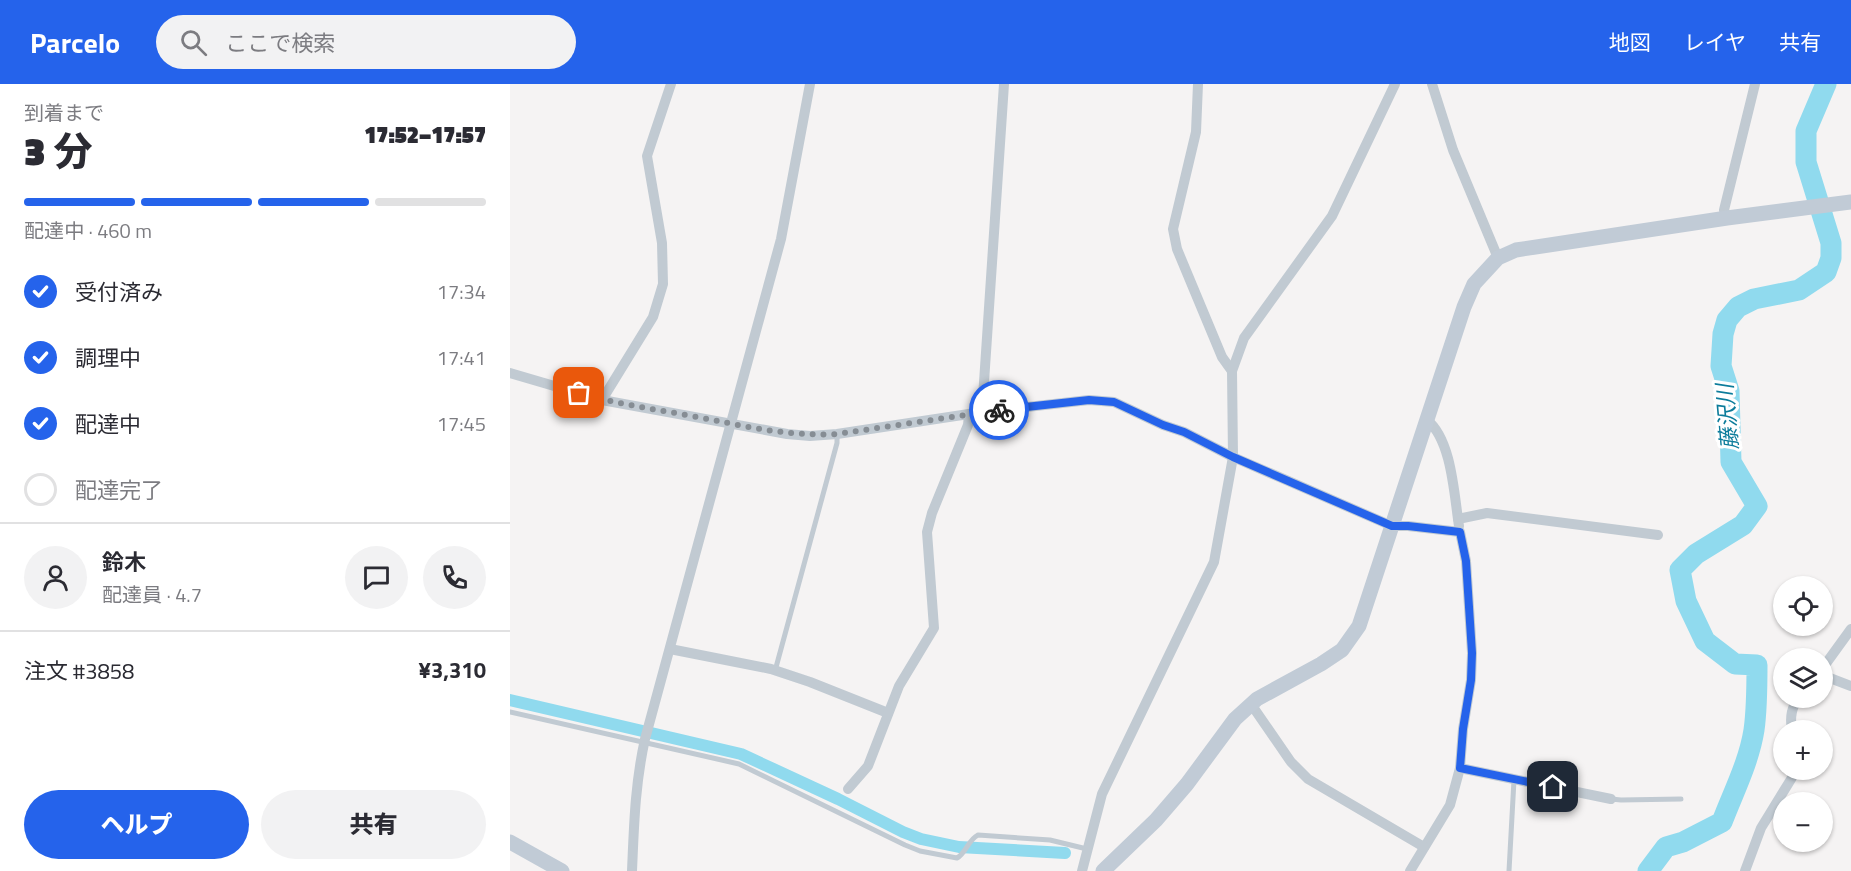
<!DOCTYPE html>
<html lang="ja">
<head>
<meta charset="utf-8">
<style>
  :root { --surface:#fff; --page:#f2f2f3; --text:#2b2b33; --muted:#7c7c81; --line:#e1e1e2; --accent:#2563eb }
  body { margin:0; font-family:"Titillium Web","Noto Sans JP",sans-serif; background:var(--page); color:var(--text); height:100vh; display:flex; flex-direction:column; font-size:22px; white-space:nowrap }
  * { box-sizing:border-box; margin:0 }
  p { font-size:20px; color:var(--muted) }
  .icon { flex:none; width:33px; height:33px; fill:none; stroke:currentColor; stroke-width:2; stroke-linecap:round; stroke-linejoin:round }
  .map { position:relative; flex:1; overflow:hidden }
  .sheet { display:flex; flex-direction:column; background:var(--surface); width:510px }
  .sheet>* { flex:none }
  .tools { position:absolute; left:1263px; top:492px; display:grid; gap:12px }
  .tools a { display:grid; place-items:center; width:60px; height:60px; border-radius:50%; background:var(--surface); box-shadow:0 2px 4px #0004; font-size:30px }
  .pin { position:absolute; display:grid; place-items:center; width:51px; height:51px; color:#fff; margin:-26px; border-radius:12px; box-shadow:0 3px 9px #0006 }
  .courier { position:absolute; display:grid; place-items:center; width:60px; height:60px; margin:-30px; border:4px solid #2563eb; border-radius:50%; background:#fff; color:#222; box-shadow:0 2px 8px #0007 }
  .overview em { font-style:normal; font-weight:800 }
  .overview div { display:flex; flex-direction:column-reverse }
  .overview { display:flex; align-items:center; justify-content:space-between; height:102px; padding:0 24px }
  h1 { font-size:39px; font-weight:800; line-height:45px }
  .bar { display:grid; grid-template-columns:repeat(4,1fr); gap:9px 6px; align-content:center; height:72px; padding:0 24px }
  .bar i { height:8px; border-radius:4px; background:var(--line) }
  .bar .current { background:var(--accent) }
  .bar p { grid-column:span 4 }
  .line { display:flex; align-items:center; gap:15px; padding:0 24px; border-top:2px solid var(--line) }
  .line div { flex:1 }
  .round { display:grid; place-items:center; flex:none; width:63px; height:63px; border-radius:32px; background:var(--page) }
  ol { padding:0 24px; list-style:none }
  li { display:flex; align-items:center; gap:18px; height:66px }
  li p { margin-inline-start:auto }
  li .icon { padding:6px; border-radius:50%; background:var(--accent); color:#fff; stroke-width:4 }
  li:last-child { color:var(--muted) }
  li i { width:33px; height:33px; border:3px solid var(--line); border-radius:50% }
  .action { display:flex; gap:12px; margin-top:auto; padding:12px 24px }
  .action a { flex:1; height:69px; border-radius:36px; background:var(--accent); color:#fff; font-size:24px; font-weight:800; line-height:69px; text-align:center }
  .action a+a { background:var(--page); color:var(--text) }
  header { display:flex; align-items:center; gap:36px; box-sizing:border-box; height:84px; padding:0 30px; background:var(--accent); color:#fff }
  header strong { font-size:28px }
  nav { display:flex; gap:33px; margin-inline-start:auto; font-size:21px }
  .search { width:420px; height:54px; background:var(--page); display:flex; align-items:center; gap:15px; box-sizing:border-box; padding:0 21px; border-radius:33px; color:var(--muted); font-size:22px }
  main { display:flex; flex:1; min-height:0 }
  .map>svg:first-child { display:block }
  .lines { fill:none; stroke-linecap:round; stroke-linejoin:round }
  .canal { stroke:#90daee; stroke-width:12 }
  .river { stroke:#90daee; stroke-width:21 }
  .lane { stroke:#c1cad2; stroke-width:5 }
  .street { stroke:#c1cad2; stroke-width:10 }
  .secondary { stroke:#c1cbd6; stroke-width:15 }
  .done { stroke:#868d94; stroke-width:6; stroke-dasharray:0 10.8 }
  .route { stroke:#2563eb; stroke-width:8 }
  .labels { text-anchor:middle; dominant-baseline:central; stroke-width:6; stroke-linejoin:round; paint-order:stroke }
  .water-label { font-size:22px; font-style:italic; fill:#0c7c9b; stroke:#fff }
</style>
</head>
<body>
<header>
<strong>Parcelo</strong>
<div class="search"><svg class="icon" aria-label="search" viewBox="0 0 24 24"><circle cx="10" cy="10" r="6"/><path d="M15 15l6 6"/></svg>ここで検索</div>
<nav><a>地図</a><a>レイヤ</a><a>共有</a></nav>
</header>
<main>
<section class="sheet">
<div class="overview"><div><h1>3 分</h1><p>到着まで</p></div><em>17:52–17:57</em></div>
<div class="bar"><i class="current"></i><i class="current"></i><i class="current"></i><i></i><p>配達中 · 460 m</p></div>
<ol>
<li><svg class="icon" aria-label="check" viewBox="0 0 24 24"><path d="M5 12l5 5 9-10"/></svg>受付済み<p>17:34</p></li>
<li><svg class="icon" aria-label="check" viewBox="0 0 24 24"><path d="M5 12l5 5 9-10"/></svg>調理中<p>17:41</p></li>
<li><svg class="icon" aria-label="check" viewBox="0 0 24 24"><path d="M5 12l5 5 9-10"/></svg>配達中<p>17:45</p></li>
<li><i></i>配達完了</li>
</ol>
<div class="line" style="height:108px"><a class="round"><svg class="icon" aria-label="person" viewBox="0 0 24 24"><circle cx="12" cy="8" r="4"/><path d="M4 21q1-7 8-7t8 7"/></svg></a><div><b>鈴木</b><p>配達員 · 4.7</p></div><a class="round"><svg class="icon" aria-label="chat" viewBox="0 0 24 24"><path d="M4 5h16v11H9l-5 4z"/></svg></a><a class="round"><svg class="icon" aria-label="phone" viewBox="0 0 24 24"><path d="M5 4h4l2 5-3 2q2 4 5 5l2-3 5 2v4C11 20 4 13 5 4z"/></svg></a></div>
<div class="line" style="height:78px"><div>注文 #3858</div><b>¥3,310</b></div>
<div class="action"><a>ヘルプ</a><a>共有</a></div>
</section>
<div class="map">
<svg width="1341" height="787" viewBox="0 0 1341 787">
  <rect width="100%" height="100%" fill="#f5f3f3"/>
  <g class="lines">
    <path class="canal" d="M0,616l231,54 97,45 65,33 18,7 38,8 106,6"/>
    <path class="river" d="M1138,787l18,-24 17,-5 39,-20c11,-29 27,-60 32,-92 3,-21 3,-43 3,-65l-22,-1 -30,-23 -19,-40 -6,-31 16,-16 47,-29 14,-19 -26,-44 -2,-71 -8,-25 2,-32 4,-14 11,-13 16,-8 45,-9 27,-18 5,-14v-15l-25,-81v-31l20,-47"/>
    <g class="lane">
      <path d="M265,587l62,-228v-8"/>
      <path d="M0,628l229,52 166,81 15,6 37,7c9,-5 11,-18 21,-23l72,5 37,9"/>
      <path d="M1101,715l10,1 60,-1"/>
      <path d="M999,787l5,-91"/>
    </g>
    <g class="street">
      <path d="M688,0l-2,48 -23,97 4,20 45,108 10,14"/>
      <path d="M922,0l21,66 45,108"/>
      <path d="M1217,134l-3,-8 31,-126"/>
      <path d="M0,289l92,27 185,34 23,2 27,-2 145,-22 107,-12 25,2 49,23 21,7 49,25 159,69h16l52,6 6,29 6,92 -1,27 -8,49 -3,39 -10,37 -40,66"/>
      <path d="M92,316l51,-83 10,-33 -1,-41 -15,-87 24,-72"/>
      <path d="M472,328l22,-328"/>
      <path d="M917,336c25,20 27,75 32,106"/>
      <path d="M948,435l29,-6 171,22"/>
      <path d="M160,565l101,20 39,13 78,31"/>
      <path d="M1312,585l29,-40"/>
      <path d="M1312,591l29,11"/>
      <path d="M741,620l40,58 17,17 116,68"/>
      <path d="M1282,646c-2,-11 -1,-23 7,-32"/>
      <path d="M950,684l151,31"/>
      <path d="M338,705l20,-23 31,-80 35,-58 -7,-96 5,-19 36,-88 1,-10"/>
      <path d="M122,787c2,-46 3,-87 13,-132l136,-500 29,-155"/>
      <path d="M572,787l20,-77 112,-232 19,-105 -1,-86 12,-33 88,-122 63,-132"/>
      <path d="M1235,787l16,-43 32,-52 1,-6"/>
    </g>
    <g class="secondary">
      <path d="M0,758l52,29"/>
      <path d="M593,787l53,-51 31,-36 48,-65 22,-20 64,-35 21,-14 17,-24 105,-319 10,-23 24,-26 18,-8 211,-32 124,-16"/>
    </g>
  </g>
  <g class="lines">
    <path class="done" d="M69,309c37,11 75,16 113,23 49,9 94,21 145,18l162,-24"/>
    <path class="route" d="M489,326l90,-10 25,2 49,23 21,7 49,25 159,69h16l52,6 6,29 6,92 -1,27 -8,49 -3,39 93,19"/>
  </g>
  <g class="labels">
    <g class="water-label">
      <text transform="translate(1217 333) rotate(-95)">藤沢川</text>
    </g>
  </g>
</svg>
<div class="tools">
<a><svg class="icon" aria-label="locate" viewBox="0 0 24 24"><circle cx="12" cy="12" r="6"/><path d="M12 2v4M12 18v4M2 12h4M18 12h4"/></svg></a>
<a><svg class="icon" aria-label="layers" viewBox="0 0 24 24"><path d="M12 4l9 5-9 5-9-5zM3 14l9 5 9-5"/></svg></a>
<a>+</a>
<a>−</a>
</div>
<div class="pin" style="left:69px;top:309px;background:#ea580c"><svg class="icon" aria-label="bag" viewBox="0 0 24 24"><path d="M5 8h14l-1 12H6zM9 8a3 3 0 0 1 6 0"/></svg></div>
<div class="pin" style="left:1043px;top:703px;background:#1f2937"><svg class="icon" aria-label="home" viewBox="0 0 24 24"><path d="M3 11l9-7 9 7M6 9v11h12V9"/></svg></div>
<div class="courier" style="left:489px;top:326px"><svg class="icon" aria-label="bike" viewBox="0 0 24 24"><circle cx="6" cy="16" r="4"/><circle cx="18" cy="16" r="4"/><path d="M6 16l4-8h5l3 8M10 8l3 8H6M13 5h3"/></svg></div>
</div>
</main>
</body>
</html>
